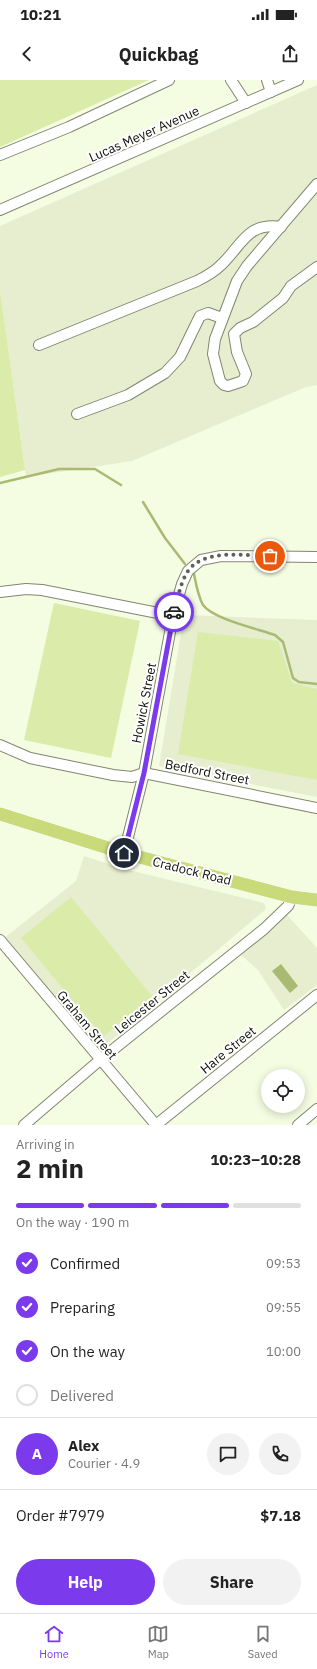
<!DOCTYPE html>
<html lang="en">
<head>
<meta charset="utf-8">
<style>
  :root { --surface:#fff; --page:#f2f2f2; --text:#222; --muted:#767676; --line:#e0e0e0; --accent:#7c3aed }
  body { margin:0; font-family:"IBM Plex Sans",sans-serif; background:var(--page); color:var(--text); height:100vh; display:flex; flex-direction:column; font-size:15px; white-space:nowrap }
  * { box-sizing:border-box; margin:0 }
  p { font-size:13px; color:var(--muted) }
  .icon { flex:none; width:22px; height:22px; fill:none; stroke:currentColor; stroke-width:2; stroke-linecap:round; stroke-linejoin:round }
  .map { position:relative; height:1045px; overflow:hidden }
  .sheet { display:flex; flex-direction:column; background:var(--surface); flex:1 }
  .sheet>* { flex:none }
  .fabs { position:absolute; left:261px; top:989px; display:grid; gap:8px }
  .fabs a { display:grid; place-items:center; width:44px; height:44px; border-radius:50%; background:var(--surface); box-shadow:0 2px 10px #0003; font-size:20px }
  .pin { position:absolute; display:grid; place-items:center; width:34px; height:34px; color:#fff; margin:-17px; border:2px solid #fff; border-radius:50%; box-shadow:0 1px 4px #0007 }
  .courier { position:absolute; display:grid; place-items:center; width:40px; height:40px; margin:-20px; border:3px solid #7c3aed; border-radius:50%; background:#fff; color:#222; box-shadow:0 1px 5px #0007 }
  .head em { font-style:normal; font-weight:700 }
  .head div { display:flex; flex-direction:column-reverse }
  .head { display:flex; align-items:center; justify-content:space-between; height:68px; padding:0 16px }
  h1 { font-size:26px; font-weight:700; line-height:30px }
  .bar { display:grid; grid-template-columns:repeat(4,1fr); gap:6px 4px; align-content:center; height:48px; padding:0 16px }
  .bar i { height:5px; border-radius:3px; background:var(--line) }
  .bar .active { background:var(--accent) }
  .bar p { grid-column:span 4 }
  .line { display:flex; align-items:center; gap:10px; padding:0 16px; border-top:1px solid var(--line) }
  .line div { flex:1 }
  .round { display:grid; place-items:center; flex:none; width:42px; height:42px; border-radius:21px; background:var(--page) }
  ol { padding:0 16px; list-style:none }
  li { display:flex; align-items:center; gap:12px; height:44px }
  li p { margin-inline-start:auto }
  li .icon { padding:4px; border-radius:50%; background:var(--accent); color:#fff; stroke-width:4 }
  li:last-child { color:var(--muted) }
  li i { width:22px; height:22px; border:2px solid var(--line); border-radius:50% }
  .action { display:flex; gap:8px; margin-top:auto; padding:8px 16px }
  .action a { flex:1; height:46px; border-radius:24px; background:var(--accent); color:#fff; font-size:16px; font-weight:700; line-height:46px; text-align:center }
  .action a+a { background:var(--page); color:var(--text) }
  .status { display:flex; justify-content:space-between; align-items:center; height:28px; padding:0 20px; background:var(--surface); direction:ltr }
  .status svg { height:11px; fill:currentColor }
  header { display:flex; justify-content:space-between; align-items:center; height:52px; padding:0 16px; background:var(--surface); font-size:18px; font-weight:700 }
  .dock { display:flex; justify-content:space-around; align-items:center; height:56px; border-top:1px solid var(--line); background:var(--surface); font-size:11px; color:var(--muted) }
  .dock a { display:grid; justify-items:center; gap:2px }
  .dock .active { color:var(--accent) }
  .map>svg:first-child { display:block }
  .built { fill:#e6eecf }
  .green { fill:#daebaa }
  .water { fill:#a9ba72 }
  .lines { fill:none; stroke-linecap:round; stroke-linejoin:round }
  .stream { stroke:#a9ba72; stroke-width:2.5 }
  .minor-casing { stroke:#808770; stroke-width:12 }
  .major-casing { stroke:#fff; stroke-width:14 }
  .minor { stroke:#fff; stroke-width:10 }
  .major { stroke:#c9da7b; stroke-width:13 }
  .done { stroke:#5e6254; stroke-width:4; stroke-dasharray:0 7.2 }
  .route { stroke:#7c3aed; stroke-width:5 }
  .labels { text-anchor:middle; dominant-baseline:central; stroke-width:4; stroke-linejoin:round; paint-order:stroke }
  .street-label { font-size:13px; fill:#0d0f07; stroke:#fff }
</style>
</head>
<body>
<div class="status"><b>10:21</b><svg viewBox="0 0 49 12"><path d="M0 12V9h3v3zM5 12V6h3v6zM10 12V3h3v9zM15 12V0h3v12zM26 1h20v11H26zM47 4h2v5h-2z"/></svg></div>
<header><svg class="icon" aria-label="back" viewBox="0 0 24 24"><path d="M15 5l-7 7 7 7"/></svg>Quickbag<svg class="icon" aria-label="share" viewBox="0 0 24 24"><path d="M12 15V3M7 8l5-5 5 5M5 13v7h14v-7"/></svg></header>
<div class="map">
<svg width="317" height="1045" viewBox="0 0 317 1045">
  <rect width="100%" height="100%" fill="#f4fce2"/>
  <g class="built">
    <path d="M317,5v300l-11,2 -174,74 -106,16 -26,-187v-64z"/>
    <path d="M184,535l133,5v177l-158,-31z"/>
    <path d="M84,776l36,12 144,35 2,6 -163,138 -4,1 -4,-1 -92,-108 73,-58z"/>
    <path d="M287,835l30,33v37l-33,25 -26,-40 -17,-15z"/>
  </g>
  <g class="green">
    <path d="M0,0h149l-149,67z"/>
    <path d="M0,210l25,180 -25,7z"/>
    <path d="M54,523l86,18 -29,137 -87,-18z"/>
    <path d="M198,552l80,9 14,42 25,6v91l-139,-26z"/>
    <path d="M71,817l81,99 -49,41 -82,-99z"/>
  </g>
  <path class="water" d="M281,884l17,22 -8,7 -18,-22z"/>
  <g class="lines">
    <g class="stream">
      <path d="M0,403l59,-14h36l26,16"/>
      <path d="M143,422l22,36 20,26"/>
      <path d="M194,494c2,10 4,22 9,31 10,14 55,24 72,30l8,7 10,36 6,4 18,2"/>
    </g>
    <g class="minor-casing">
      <g id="minor">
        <path d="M231,0l15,23"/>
        <path d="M267,0l4,12"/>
        <path d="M0,75l69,-28 100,-47"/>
        <path d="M317,104l-70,82 -10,15 -22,58 -2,15 7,27 4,4 4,1 15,-5 3,-7 -9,-22 -3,-18 6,-6 13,-6 30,-24 8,-12 26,-19"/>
        <path d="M0,130l298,-130"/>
        <path d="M39,265l158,-64c8,-4 16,-8 23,-15 22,-20 26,-44 61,-39"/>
        <path d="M77,334l51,-19 37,-22 15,-16 20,-41 8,-3 14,5"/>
        <path d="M0,512l26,-3 16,1 131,26"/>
        <path d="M0,665l30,13 83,17 19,2 12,-4 173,35"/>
        <path d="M124,773l20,-80 29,-157 9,-32 6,-13 13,-11 20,-4 96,1"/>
        <path d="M0,860l156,185"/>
        <path d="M24,1045l76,-65 164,-131 24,-23 4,-9"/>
        <path d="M156,1045l161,-130"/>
        <path d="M298,1045l19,-16"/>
      </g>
    </g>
    <g class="major-casing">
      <path id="major" d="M0,734l124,39 168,44 25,3"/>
    </g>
    <use href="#minor" class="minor"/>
    <use href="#major" class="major"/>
  </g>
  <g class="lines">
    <path class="done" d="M174,532c4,-13 6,-29 14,-41 16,-23 58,-15 82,-15"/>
    <path class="route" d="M124,773l20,-80 30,-161"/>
  </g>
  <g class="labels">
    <g class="street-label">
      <text transform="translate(144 54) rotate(-24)">Lucas Meyer Avenue</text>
      <text transform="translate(144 623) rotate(-79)">Howick Street</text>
      <text transform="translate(207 692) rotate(11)">Bedford Street</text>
      <text transform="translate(192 791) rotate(14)">Cradock Road</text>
      <text transform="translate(152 922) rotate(-39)">Leicester Street</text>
      <text transform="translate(87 945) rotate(50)">Graham Street</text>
      <text transform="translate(228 970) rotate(-39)">Hare Street</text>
    </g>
  </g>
</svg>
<div class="fabs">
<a><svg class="icon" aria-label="locate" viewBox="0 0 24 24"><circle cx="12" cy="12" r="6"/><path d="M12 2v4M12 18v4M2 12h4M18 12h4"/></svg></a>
</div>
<div class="pin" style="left:270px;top:476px;background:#ea580c"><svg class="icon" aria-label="bag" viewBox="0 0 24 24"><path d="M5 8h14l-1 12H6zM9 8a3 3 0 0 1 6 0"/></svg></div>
<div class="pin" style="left:124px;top:773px;background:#1f2937"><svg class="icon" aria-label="home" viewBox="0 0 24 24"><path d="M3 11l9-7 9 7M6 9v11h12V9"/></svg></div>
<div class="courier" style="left:174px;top:532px"><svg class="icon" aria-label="car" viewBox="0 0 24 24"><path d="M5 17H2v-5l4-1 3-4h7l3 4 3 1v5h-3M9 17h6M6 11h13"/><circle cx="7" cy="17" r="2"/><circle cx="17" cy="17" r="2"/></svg></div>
</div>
<section class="sheet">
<div class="head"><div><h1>2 min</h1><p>Arriving in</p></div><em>10:23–10:28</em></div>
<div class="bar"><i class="active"></i><i class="active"></i><i class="active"></i><i></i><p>On the way · 190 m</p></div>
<ol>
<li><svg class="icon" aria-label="check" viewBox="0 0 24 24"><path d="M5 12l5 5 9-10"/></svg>Confirmed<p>09:53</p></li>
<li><svg class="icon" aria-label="check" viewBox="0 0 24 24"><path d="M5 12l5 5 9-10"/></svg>Preparing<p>09:55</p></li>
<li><svg class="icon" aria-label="check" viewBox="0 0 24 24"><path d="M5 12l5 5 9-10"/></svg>On the way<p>10:00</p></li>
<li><i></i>Delivered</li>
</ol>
<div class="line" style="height:72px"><b class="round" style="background:var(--accent);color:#fff">A</b><div><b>Alex</b><p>Courier · 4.9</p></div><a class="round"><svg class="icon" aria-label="chat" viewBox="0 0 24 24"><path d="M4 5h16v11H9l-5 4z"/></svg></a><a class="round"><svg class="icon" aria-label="phone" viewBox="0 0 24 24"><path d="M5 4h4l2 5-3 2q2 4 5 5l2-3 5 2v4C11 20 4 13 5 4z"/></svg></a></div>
<div class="line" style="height:52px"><div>Order #7979</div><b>$7.18</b></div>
<div class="action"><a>Help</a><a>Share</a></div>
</section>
<nav class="dock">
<a class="active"><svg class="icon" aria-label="home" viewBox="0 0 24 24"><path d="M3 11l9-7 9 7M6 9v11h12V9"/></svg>Home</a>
<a><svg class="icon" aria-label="map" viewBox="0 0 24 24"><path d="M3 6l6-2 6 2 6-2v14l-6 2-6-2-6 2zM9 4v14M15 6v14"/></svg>Map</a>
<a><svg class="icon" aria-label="saved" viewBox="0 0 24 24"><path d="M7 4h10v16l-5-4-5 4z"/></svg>Saved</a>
</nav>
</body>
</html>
